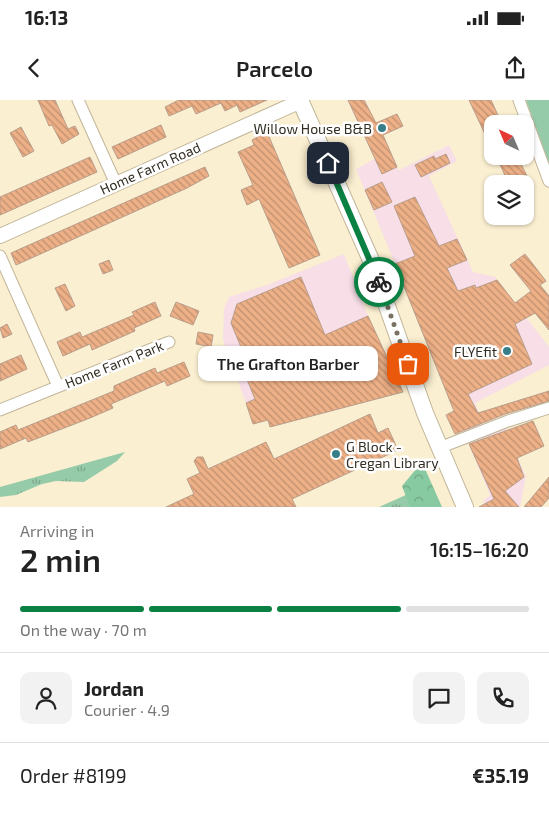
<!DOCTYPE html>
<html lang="en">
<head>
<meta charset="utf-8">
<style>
  :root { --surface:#fff; --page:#f2f2f2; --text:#222; --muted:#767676; --line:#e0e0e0; --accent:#0b8043 }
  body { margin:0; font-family:"Exo 2",sans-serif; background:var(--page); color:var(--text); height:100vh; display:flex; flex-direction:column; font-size:19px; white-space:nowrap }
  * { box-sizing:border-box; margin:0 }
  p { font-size:16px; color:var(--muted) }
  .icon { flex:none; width:28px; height:28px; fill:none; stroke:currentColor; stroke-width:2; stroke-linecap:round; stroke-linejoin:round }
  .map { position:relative; height:407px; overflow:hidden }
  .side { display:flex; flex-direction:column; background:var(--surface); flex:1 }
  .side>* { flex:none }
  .needle { width:32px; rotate:316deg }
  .tools { position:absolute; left:484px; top:15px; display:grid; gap:10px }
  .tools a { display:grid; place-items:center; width:50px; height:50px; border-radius:10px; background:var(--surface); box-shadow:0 1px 4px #0004; font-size:25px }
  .pin { position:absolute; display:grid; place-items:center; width:42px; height:42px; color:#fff; margin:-21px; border-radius:10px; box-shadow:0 2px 8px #0006 }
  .courier { position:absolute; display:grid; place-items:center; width:50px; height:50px; margin:-25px; border:4px solid #0b8043; border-radius:50%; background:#fff; color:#222; box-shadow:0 1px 6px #0007 }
  .bubble { position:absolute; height:35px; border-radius:10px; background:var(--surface); box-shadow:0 1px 4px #0004; font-size:16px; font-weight:600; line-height:35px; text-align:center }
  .overview em { font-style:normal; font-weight:600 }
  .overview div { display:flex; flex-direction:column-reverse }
  .overview { display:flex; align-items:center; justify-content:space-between; height:85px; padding:0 20px }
  h1 { font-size:32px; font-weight:600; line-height:38px }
  .bar { display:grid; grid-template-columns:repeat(4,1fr); gap:8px 5px; align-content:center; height:60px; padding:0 20px }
  .bar i { height:6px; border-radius:4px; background:var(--line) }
  .bar .current { background:var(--accent) }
  .bar p { grid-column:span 4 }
  .line { display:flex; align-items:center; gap:12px; padding:0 20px; border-top:1px solid var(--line) }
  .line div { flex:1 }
  .round { display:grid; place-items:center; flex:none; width:52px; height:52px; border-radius:10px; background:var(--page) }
  .status { display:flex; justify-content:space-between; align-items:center; height:35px; padding:0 25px; background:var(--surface); direction:ltr }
  .status svg { height:14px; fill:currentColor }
  header { display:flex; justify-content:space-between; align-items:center; height:65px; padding:0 20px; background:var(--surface); font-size:22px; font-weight:600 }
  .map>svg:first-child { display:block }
  .commercial { fill:#f7dee7 }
  .grass { fill:url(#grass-tufts) }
  .forest { fill:url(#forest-crowns) }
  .green { fill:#96cba9 }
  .building { fill:url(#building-back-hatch); stroke:#b89d8b }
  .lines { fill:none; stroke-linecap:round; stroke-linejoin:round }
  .minor-casing { stroke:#c1b598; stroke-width:13 }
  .tertiary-casing { stroke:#c1b598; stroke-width:16 }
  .secondary-casing { stroke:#c1b598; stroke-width:18 }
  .minor { stroke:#fff; stroke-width:11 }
  .tertiary { stroke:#fff; stroke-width:14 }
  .secondary { stroke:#fff; stroke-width:16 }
  .done { stroke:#797260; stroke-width:5; stroke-dasharray:0 9 }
  .route { stroke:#0b8043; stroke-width:6 }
  .poi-dot { fill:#377e88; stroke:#fff; stroke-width:2 }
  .labels { text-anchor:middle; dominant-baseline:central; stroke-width:5; stroke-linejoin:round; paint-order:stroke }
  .poi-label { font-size:14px; fill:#332e23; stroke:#fff; text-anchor:end }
  .street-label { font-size:14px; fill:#332e23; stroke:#fff }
</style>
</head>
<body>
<div class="status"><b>16:13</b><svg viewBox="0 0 49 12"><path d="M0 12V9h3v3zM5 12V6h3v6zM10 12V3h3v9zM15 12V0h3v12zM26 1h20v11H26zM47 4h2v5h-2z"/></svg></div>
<header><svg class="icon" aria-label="back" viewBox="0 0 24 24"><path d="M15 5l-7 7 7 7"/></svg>Parcelo<svg class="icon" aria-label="share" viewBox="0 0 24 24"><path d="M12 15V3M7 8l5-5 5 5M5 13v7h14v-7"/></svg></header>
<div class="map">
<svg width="549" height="407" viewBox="0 0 549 407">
  <defs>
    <pattern id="grass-tufts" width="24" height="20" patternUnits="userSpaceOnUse" patternTransform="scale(1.25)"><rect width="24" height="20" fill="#96cba9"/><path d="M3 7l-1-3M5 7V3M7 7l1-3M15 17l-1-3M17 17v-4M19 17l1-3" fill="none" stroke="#7ba589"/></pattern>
    <pattern id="forest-crowns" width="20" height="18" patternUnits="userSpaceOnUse" patternTransform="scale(1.25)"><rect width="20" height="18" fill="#87caa1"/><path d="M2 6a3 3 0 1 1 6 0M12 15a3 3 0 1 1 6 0" fill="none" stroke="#6fa483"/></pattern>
    <pattern id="building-back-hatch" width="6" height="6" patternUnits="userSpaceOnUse" patternTransform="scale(1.25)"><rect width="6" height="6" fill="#edb087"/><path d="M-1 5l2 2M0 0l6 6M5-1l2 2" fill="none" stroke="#c1906e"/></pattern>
  </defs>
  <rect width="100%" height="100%" fill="#fbefd1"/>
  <g class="commercial">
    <path d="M449,45l8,16 -28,15 44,96 22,5 54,70v18l-74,38 10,26 18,-6 23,54 -6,30h-34l-3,-6 7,-6 -134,-326 33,-18 10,19z"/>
    <path d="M344,154l24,62 -80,35 13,32 -55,20 -23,-63 1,-31 5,-12 38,-12z"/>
  </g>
  <g class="grass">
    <path d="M125,352l-8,9 -33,21 -28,-1 -14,3 -26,11 -16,2v-10z"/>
    <path d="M408,394l5,13h-34z"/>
  </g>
  <path class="forest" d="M422,362l20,45h-32l-8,-21z"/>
  <path class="green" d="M526,0h23v64z"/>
  <g class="building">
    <path d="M38,0h17l13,29 7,-3 4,8 -17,10 -10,-19 -3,1z"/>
    <path d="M179,0h88l-27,12 -3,-7 -12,6 -4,-8 -25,11 -4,-8 -23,10 -4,-9z"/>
    <path d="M348,0h16l12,23 21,-9 6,12 -20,9 14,32 -15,7z"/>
    <path d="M469,0h22l11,24h-10v25z"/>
    <path d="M161,25l5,12 -48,22 -6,-12z"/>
    <path d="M21,27l13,24 -11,6 -13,-24z"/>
    <path d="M267,32l53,123 -31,13 -30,-69 -12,6 -6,-15 12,-5 -15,-33 16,-7 -2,-5z"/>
    <path d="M446,54l4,9 -29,14 -6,-12 19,-9 1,3z"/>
    <path d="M496,56h21l10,20 -18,8z"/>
    <path d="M90,57l7,15 -97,43v-18z"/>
    <path d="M205,67l4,9 -22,12 -171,77 -5,-12z"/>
    <path d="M382,82l10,20 -18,8 -9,-20z"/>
    <path d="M415,97l24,49 18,-7 10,21 -20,8 11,23 17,-6 1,3 21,-8 18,23 16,-12 -21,-26 15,-11 21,27 -6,4 9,11v34l-14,-17 -20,11 17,40 -64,30 10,19 71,-22v10l-44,13 -50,20 -9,-19 8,-4 -59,-147 20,-8 -21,-50z"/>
    <path d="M109,160l4,10 -10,4 -4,-10z"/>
    <path d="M301,177l24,58 43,-19 35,76 -133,35 -2,-7 -15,4 -7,-21 9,-4 -18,-44 6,-3 -12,-29 6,-19z"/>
    <path d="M65,184l10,22 -9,5 -11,-23z"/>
    <path d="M155,202l6,14 -27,12 1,3 -43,19 -2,-6 -27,12 -6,-14 23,-10 2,5 52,-22 -2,-3z"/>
    <path d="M176,202l23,9 -6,14 -23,-9z"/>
    <path d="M7,224l5,10 -9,4 -3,-10z"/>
    <path d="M198,232l15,3 -2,12 -15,-3z"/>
    <path d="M21,255l6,14 -27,12v-17z"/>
    <path d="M184,262l6,14 -23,10 -2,-5 -54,23 2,4 -23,10 -62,24 -2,-4 -26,11v-17l16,-7 2,5 96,-39v-5l41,-18 2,5z"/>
    <path d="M370,314l8,19 10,-5 10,22 -106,49 4,8h-130l28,-13 -7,-15 13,-6 -6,-12 3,-4h6l5,12 58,-27 8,17z"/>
    <path d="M533,321l11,25 -27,12 7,19 -19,14 14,16h-40l15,-8 -25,-55z"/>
    <path d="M549,377v21l-8,9h-17z"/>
  </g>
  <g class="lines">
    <g class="minor-casing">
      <g id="minor">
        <path d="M78,0l38,84"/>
        <path d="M519,0l30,81"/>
        <path d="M0,156l58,130"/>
        <path d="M0,310l169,-68"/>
        <path d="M439,348l69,-27 41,-13"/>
      </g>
    </g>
    <g class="tertiary-casing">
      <path id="tertiary" d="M0,136l301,-135"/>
    </g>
    <g class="secondary-casing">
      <path id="secondary" d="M300,0l70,158 55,155 40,94"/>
    </g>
    <use href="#minor" class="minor"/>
    <use href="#tertiary" class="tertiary"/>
    <use href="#secondary" class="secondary"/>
  </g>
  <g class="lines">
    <path class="done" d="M379,182l29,82"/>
    <path class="route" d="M328,63l51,119"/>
  </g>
  <g class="poi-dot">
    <circle cx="382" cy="28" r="5"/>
    <circle cx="507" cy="251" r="5"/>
    <circle cx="336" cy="354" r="5"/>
  </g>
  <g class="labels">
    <g class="poi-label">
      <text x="372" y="28">Willow House B&amp;B</text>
      <text x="497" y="251">FLYEfit</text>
      <text x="346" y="346" text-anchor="start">G Block -<tspan x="346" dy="16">Cregan Library</tspan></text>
    </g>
    <g class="street-label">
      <text transform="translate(150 68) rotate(-24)">Home Farm Road</text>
      <text transform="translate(114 264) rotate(-22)">Home Farm Park</text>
    </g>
  </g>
</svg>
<div class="tools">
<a><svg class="needle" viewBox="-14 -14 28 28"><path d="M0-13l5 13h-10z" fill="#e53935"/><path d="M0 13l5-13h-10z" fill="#767676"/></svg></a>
<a><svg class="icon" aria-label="layers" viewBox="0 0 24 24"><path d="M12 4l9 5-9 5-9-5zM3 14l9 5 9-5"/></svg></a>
</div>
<div class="pin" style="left:408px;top:264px;background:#ea580c"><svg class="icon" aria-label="bag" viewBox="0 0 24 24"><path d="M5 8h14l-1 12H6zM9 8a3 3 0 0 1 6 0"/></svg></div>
<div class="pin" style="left:328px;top:63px;background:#1f2937"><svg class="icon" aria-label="home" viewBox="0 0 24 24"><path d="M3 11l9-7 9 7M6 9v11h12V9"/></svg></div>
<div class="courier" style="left:379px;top:182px"><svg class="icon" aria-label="bike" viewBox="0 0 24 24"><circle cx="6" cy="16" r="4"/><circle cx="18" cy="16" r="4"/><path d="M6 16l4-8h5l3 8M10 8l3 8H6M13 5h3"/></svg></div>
<div class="bubble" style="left:198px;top:246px;width:180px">The Grafton Barber</div>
</div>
<section class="side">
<div class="overview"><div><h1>2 min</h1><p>Arriving in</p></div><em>16:15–16:20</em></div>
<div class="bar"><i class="current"></i><i class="current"></i><i class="current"></i><i></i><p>On the way · 70 m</p></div>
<div class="line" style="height:90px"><a class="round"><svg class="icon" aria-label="person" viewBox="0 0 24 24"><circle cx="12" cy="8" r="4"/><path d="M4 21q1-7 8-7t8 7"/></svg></a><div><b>Jordan</b><p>Courier · 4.9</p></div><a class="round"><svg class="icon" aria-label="chat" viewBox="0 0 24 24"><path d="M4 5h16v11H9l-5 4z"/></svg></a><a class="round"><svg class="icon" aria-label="phone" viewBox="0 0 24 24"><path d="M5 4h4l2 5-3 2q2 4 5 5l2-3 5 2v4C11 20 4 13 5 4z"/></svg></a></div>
<div class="line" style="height:65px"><div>Order #8199</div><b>€35.19</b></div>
</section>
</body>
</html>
